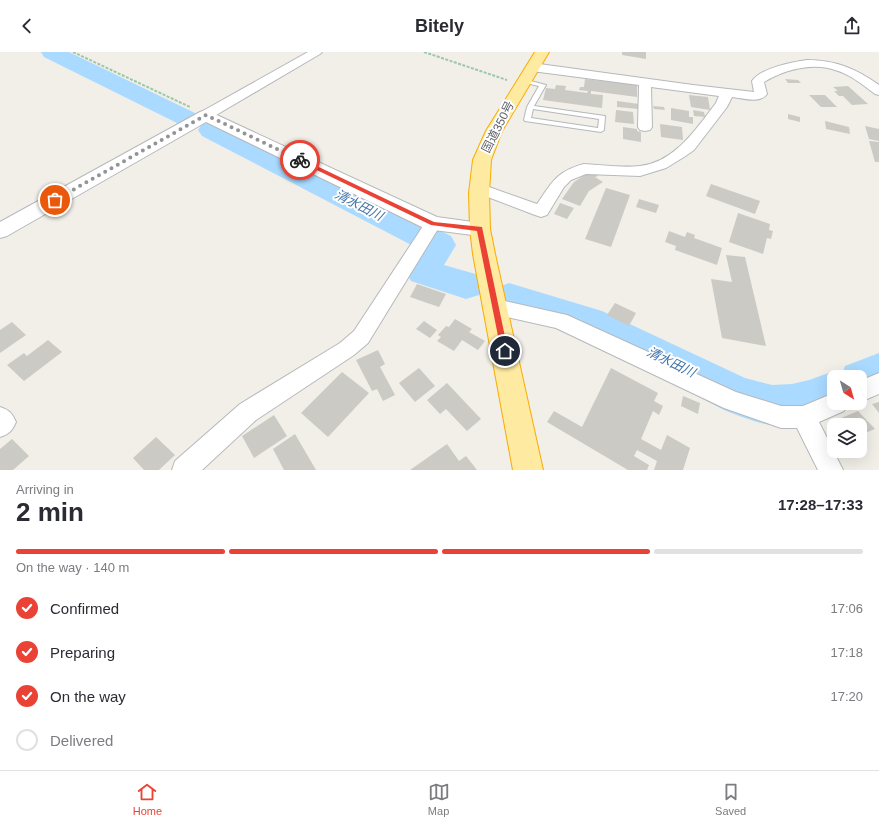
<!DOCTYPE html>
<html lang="en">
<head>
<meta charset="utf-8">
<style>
  :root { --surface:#fff; --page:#f7f7f7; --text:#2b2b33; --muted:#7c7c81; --line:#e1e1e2; --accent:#ea4335 }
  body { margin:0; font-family:Helvetica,"Noto Sans JP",sans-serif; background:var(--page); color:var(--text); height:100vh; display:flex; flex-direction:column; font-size:15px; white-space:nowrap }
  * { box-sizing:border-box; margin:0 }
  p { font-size:13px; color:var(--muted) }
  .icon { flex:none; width:22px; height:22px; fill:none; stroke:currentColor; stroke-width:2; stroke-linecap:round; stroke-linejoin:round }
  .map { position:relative; height:418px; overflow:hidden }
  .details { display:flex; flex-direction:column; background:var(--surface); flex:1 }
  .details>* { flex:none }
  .needle { width:26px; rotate:143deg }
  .tools { position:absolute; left:827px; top:318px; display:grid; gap:8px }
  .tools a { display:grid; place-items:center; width:40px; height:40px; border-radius:8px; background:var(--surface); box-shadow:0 4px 16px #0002; font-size:20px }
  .pin { position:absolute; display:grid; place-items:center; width:34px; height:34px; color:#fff; margin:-17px; border:2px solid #fff; border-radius:50%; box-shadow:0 1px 4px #0007 }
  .courier { position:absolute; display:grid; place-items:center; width:40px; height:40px; margin:-20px; border:3px solid #ea4335; border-radius:50%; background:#fff; color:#222; box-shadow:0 1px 5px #0007 }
  .headline em { font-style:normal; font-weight:600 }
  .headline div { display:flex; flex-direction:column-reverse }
  .headline { display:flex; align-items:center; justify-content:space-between; height:68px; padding:0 16px }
  h1 { font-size:26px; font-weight:600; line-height:30px }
  .bar { display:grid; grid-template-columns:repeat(4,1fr); gap:6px 4px; align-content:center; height:48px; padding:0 16px }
  .bar i { height:5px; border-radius:3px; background:var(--line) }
  .bar .active { background:var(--accent) }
  .bar p { grid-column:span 4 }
  ol { padding:0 16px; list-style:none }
  li { display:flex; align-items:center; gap:12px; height:44px }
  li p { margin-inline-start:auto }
  li .icon { padding:4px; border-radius:50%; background:var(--accent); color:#fff; stroke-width:4 }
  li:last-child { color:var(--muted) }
  li i { width:22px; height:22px; border:2px solid var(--line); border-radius:50% }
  header { display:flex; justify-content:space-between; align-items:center; height:52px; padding:0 16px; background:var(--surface); font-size:18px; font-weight:600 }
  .tabs { display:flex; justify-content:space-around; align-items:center; height:56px; border-top:1px solid var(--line); background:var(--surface); font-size:11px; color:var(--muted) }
  .tabs a { display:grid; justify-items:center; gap:2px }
  .tabs .active { color:var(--accent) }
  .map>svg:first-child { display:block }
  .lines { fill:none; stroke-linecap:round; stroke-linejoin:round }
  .river { fill:#aadaff; fill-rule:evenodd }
  .building { fill:#cccac5 }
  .service-casing { stroke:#b5b8bc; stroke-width:2 }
  .minor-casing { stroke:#b5b8bc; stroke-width:2 }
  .tertiary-casing { stroke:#b5b8bc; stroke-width:2 }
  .trunk-casing { stroke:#f9ab00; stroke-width:2 }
  .path { stroke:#9cc7a9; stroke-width:2; stroke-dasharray:3 1.5; stroke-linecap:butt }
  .service { fill:#fff; fill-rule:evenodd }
  .minor { fill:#fff; fill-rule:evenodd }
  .tertiary { fill:#fff; fill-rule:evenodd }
  .trunk { fill:#feeaa1; fill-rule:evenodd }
  .route { fill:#ea4335 }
  .done { stroke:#929495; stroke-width:4; stroke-dasharray:0 7.2 }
  .labels { text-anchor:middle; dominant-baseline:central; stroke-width:4; stroke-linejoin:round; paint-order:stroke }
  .street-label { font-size:12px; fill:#5f6368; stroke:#fff }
  .water-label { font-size:13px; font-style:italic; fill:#4174aa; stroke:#fff }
</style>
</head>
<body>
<header><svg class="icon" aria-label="back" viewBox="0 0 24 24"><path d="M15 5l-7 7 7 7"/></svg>Bitely<svg class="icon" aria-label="share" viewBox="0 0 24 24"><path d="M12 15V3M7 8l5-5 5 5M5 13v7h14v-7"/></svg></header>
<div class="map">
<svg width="879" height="418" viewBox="0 0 879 418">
  <rect width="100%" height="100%" fill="#f1efe8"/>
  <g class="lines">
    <g class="river">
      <path d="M41,0h28l126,61 4,5 -4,5 -9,3 -9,-3 -133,-66z"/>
      <path d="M211,70l9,2 231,112 5,9 -12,20 35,10 5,10 -5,10 -13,4 -55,-18 -5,-9 13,-23 -217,-113 -4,-6 4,-6z"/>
      <path d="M509,231l93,28 143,67 27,7 20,-1 17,-4 25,-9 8,3 3,-8 34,-13v37l-19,8v-21h-26v26h15c-17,11 -57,25 -77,22 -16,-2 -33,-9 -48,-15l-146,-76 -82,-26 -5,-10 5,-10z"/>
    </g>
  </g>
  <g class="building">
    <path d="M622,0h24v7l-24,-4z"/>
    <path d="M585,27l52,6v12l-46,-6v3l12,1 -1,13 -59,-8 3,-12 9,1 1,-4 10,1 -1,4 22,3 1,-2 -9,-1 1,-3h4z"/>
    <path d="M785,27l13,1 3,3h-13z"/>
    <path d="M848,34l20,18 -16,1 -9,-9h-4l-5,-5h4l-5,-4z"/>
    <path d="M689,43l19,2 2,13 -19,-3z"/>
    <path d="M809,43h16l12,12h-16z"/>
    <path d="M617,49l22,3v5l-22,-2z"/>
    <path d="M653,54l11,1 1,3 -11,-1z"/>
    <path d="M671,56l18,3v6h4v7l-22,-4z"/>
    <path d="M616,58l17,2 1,12 -19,-2z"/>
    <path d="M693,58l11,2 1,5 -11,-1z"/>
    <path d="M788,62l12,3v5l-12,-3z"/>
    <path d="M825,69l24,6 1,7 -24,-5z"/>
    <path d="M660,72l22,3 1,13 -22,-3z"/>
    <path d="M865,74l14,3v12l-10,-2z"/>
    <path d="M623,75l14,2v2l4,1v10l-18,-3z"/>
    <path d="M869,89l10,1v20h-4z"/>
    <path d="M591,119l7,5 -3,1 8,5 -14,9 -9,15 -18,-7 12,-17z"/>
    <path d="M711,132l49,17 -5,13 -49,-18z"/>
    <path d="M606,136l24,7 -19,52 -26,-8z"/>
    <path d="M639,147l20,6 -3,8 -20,-6z"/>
    <path d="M560,151l14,5 -7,11 -13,-5z"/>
    <path d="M738,161l32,11 -1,6 4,1 -2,8 -4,-1 -4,16 -34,-12z"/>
    <path d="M669,179l16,6 2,-5 8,3 -1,3 28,10 -5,17 -42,-15 1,-4 -11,-4z"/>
    <path d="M726,203l19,2 21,89 -44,-8 -11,-59 21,3z"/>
    <path d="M417,232l29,10 -7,13 -29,-10z"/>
    <path d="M615,251l21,10 -7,13 -22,-11z"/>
    <path d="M455,267l17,10 -3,3 16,9 -7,9 -16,-10 -8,11 -17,-10 4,-4 -3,-2 8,-9 3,1z"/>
    <path d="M424,269l13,9 -7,8 -14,-9z"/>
    <path d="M12,270l14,13 -26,18v-23z"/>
    <path d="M48,288l14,12 -38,29 -17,-16 17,-12 3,3z"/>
    <path d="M378,298l7,14 -5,3 15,28 -12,6 -6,-12 -5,2 -16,-31z"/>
    <path d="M419,316l16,18 -20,16 -16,-19z"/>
    <path d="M611,316l47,25 -4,8 9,5 -4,9 -6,-4 -12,28 20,11 6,-15 23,13 -7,22h-29l3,-9 -20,-11 -3,6 15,9 -2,5h-19l-81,-48 7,-11 28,16z"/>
    <path d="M342,320l27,21 -41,44 -27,-24z"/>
    <path d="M447,331l34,36 -14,12 -21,-22 -6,5 -13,-14z"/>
    <path d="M683,344l17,7 -2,11 -17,-8z"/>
    <path d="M879,350v11l-7,-9z"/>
    <path d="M858,359l17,18 -15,6v-10h-22l-4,-4z"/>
    <path d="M274,363l13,21 -33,22 -12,-22z"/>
    <path d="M295,382l21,36h-32l-11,-21z"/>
    <path d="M156,385l19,18 -16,15h-15l-11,-12z"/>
    <path d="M12,387l17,17 -16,14h-13v-21z"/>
    <path d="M447,392l12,17 7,-5 11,14h-67z"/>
  </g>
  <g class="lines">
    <g class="service-casing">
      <path id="service" d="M523,27l23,6 -12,21 71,10 -1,14 -3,2 -76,-11 -1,-1 3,-13 12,-21 -18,-4v-2zM533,57l66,10 -1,9 -67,-10z"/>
    </g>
    <g class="minor-casing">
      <g id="minor">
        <path d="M308,0h14l-2,2 -109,64h-10l-2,-3 2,-3z"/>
        <path d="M807,8c29,0 49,9 72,25v10l-4,-1c-12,-9 -25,-20 -40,-24 -23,-8 -51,0 -71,12l3,12c-7,10 -24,4 -35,3l-5,10 -33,43 -10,7 -18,11 -26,8 -54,-2 -15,6 -7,7 -17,28 -6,2 -6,-2 -47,-18 -9,1 -6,-1 -2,-4 2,-4 16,-2 48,17c15,-22 20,-33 47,-40 18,1 38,4 56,2 35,-4 56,-37 76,-63l3,-7 -68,-9 1,40 -2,3 -5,1 -5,-1 -2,-3 1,-42 -107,-14 -4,-1 -2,-3 2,-3 4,-1 161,22 61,7 -2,-11c9,-13 40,-19 55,-21z"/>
        <path d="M433,166l6,2 2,4 -73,119 -14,12 -98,65 -54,50h-30l3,-9 65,-57 100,-61 14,-12 73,-111z"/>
        <path d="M496,247l71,16 169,77 45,14h22l31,-13v10h13l-3,8 -25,11 24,48h-25l-21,-42h-16l-57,-20 -168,-80 -67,-15 -3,-6 3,-6z"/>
        <path d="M879,321v21l-19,8v-21z"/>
        <path d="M0,355c9,3 12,6 16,15 -4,9 -7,12 -16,15z"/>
      </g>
    </g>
    <g class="tertiary-casing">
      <path id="tertiary" d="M206,58l231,107 50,7 3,5 -3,5 -7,2 -54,-7 -220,-107 -199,114 -7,2v-16l200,-110z"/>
    </g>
    <g class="trunk-casing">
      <path id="trunk" d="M535,0h14l-47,79 -11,29 -2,33 1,36 5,25 48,216h-30l-40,-216 -3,-25 -1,-36 4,-33 13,-29z"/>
    </g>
    <g class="path">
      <path d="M73,0l117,55"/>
      <path d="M424,0l83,28"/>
    </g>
    <use href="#service" class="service"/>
    <use href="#minor" class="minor"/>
    <use href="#tertiary" class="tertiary"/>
    <use href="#trunk" class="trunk"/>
  </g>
  <path class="route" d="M298,107h4l132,63 48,5 26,124 -1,3h-5l-1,-3 -24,-120 -46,-6 -133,-64z"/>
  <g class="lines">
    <path class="done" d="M55,148l151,-85 94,45"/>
  </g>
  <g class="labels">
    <g class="street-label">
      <text transform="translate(498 75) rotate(-63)">国道350号</text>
    </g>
    <g class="water-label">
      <text transform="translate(359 153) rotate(27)">清水田川</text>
      <text transform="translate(671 310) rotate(26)">清水田川</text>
    </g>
  </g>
</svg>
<div class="tools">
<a><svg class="needle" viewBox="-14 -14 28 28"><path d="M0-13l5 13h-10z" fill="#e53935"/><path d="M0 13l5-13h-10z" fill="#7c7c81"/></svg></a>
<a><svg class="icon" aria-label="layers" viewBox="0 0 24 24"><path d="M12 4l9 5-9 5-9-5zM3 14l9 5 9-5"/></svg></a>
</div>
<div class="pin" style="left:55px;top:148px;background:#ea580c"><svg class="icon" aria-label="bag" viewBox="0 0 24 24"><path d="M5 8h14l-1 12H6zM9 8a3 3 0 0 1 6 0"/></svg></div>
<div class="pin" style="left:505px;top:299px;background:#1f2937"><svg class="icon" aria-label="home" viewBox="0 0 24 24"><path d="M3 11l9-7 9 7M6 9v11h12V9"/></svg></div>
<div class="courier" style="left:300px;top:108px"><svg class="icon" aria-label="bike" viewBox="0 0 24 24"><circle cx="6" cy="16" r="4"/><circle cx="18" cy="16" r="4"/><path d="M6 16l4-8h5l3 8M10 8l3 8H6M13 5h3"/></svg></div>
</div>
<section class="details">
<div class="headline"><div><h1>2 min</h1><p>Arriving in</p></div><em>17:28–17:33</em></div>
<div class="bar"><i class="active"></i><i class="active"></i><i class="active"></i><i></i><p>On the way · 140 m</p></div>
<ol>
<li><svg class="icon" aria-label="check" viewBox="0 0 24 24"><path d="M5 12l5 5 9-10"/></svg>Confirmed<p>17:06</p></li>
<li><svg class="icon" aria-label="check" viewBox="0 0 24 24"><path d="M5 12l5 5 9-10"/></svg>Preparing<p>17:18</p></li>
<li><svg class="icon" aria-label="check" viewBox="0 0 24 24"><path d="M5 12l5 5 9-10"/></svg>On the way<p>17:20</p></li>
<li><i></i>Delivered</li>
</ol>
</section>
<nav class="tabs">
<a class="active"><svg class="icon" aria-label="home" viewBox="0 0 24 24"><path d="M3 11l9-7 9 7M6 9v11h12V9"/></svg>Home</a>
<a><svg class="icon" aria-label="map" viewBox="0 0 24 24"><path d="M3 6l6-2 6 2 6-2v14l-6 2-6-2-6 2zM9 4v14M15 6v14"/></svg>Map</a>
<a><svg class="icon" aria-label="saved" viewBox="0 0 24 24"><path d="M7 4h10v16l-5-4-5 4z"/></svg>Saved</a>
</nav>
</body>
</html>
